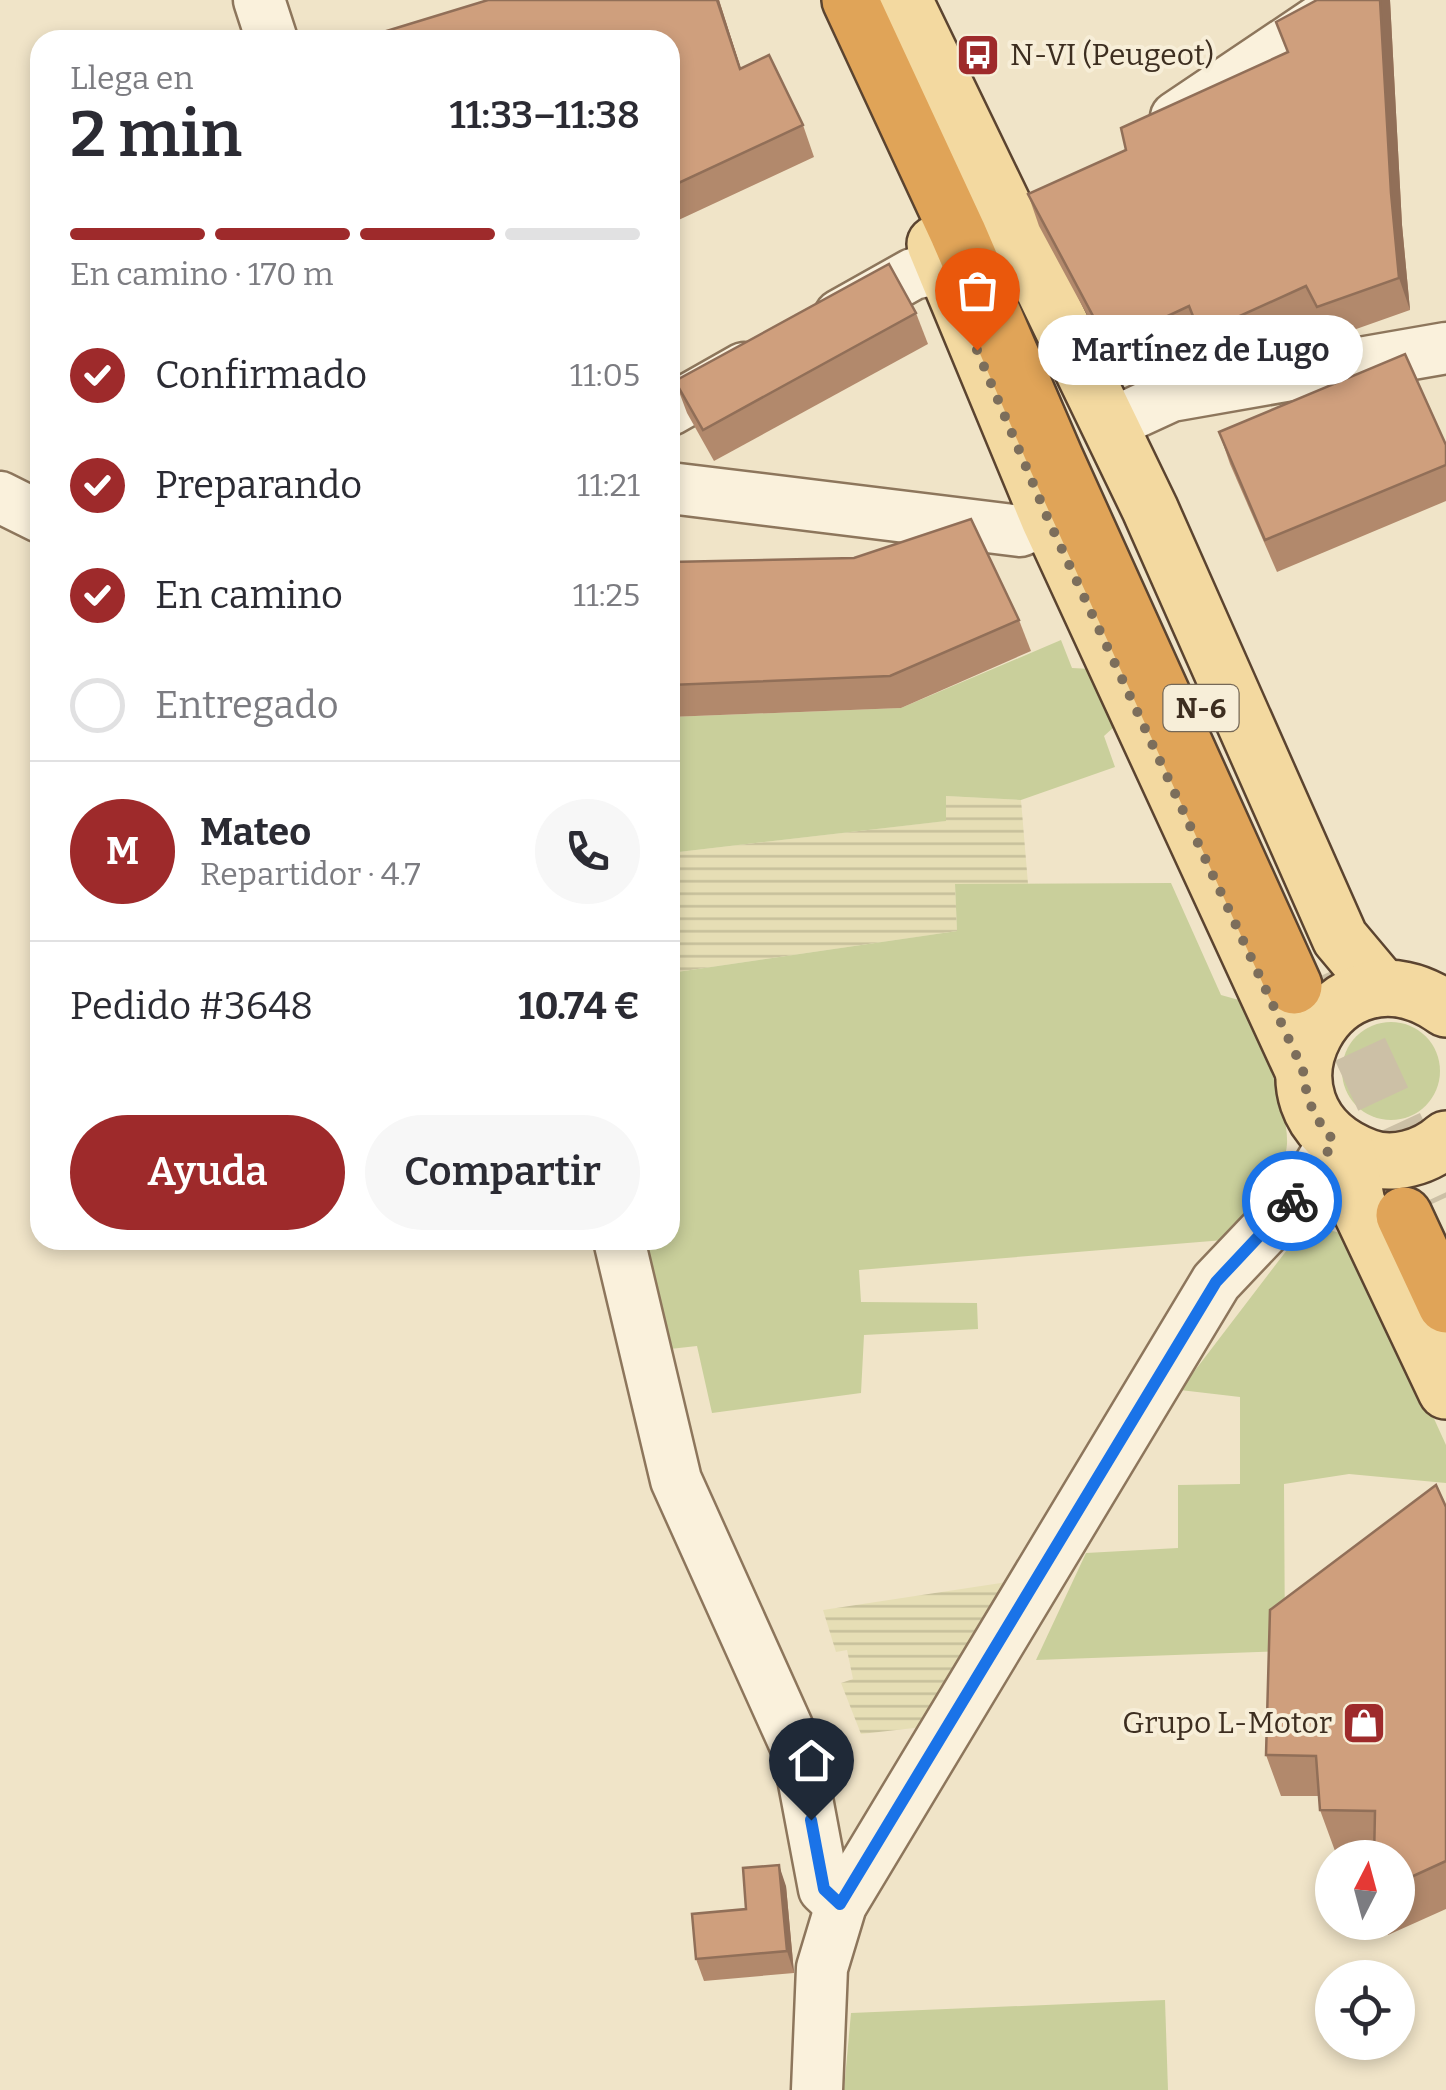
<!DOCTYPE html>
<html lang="es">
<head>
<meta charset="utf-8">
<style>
  :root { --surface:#fff; --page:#f7f7f7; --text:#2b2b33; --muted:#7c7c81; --line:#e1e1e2; --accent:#9e2a2b }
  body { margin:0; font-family:Bitter,serif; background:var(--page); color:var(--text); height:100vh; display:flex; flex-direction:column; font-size:38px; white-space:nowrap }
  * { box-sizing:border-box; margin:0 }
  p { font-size:32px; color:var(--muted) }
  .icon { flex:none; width:55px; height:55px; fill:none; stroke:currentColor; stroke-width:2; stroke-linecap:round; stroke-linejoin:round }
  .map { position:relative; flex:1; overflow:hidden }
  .drawer { position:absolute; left:30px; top:30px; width:650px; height:1220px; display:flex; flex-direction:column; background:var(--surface); border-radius:30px; box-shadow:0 5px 15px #0003 }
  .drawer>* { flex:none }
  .needle { width:65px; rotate:6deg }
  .tools { position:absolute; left:1315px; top:1840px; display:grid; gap:20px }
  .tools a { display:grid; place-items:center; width:100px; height:100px; border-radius:50%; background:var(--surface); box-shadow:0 5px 15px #0003; font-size:50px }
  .pin { position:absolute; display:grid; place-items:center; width:85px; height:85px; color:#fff; margin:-102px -42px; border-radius:50% 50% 50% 0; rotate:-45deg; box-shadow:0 0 10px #0007 }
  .pin .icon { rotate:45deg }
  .courier { position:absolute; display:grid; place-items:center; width:100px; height:100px; margin:-50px; border:8px solid #1a73e8; border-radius:50%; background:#fff; color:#222; box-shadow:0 2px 12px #0007 }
  .bubble { position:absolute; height:70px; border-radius:35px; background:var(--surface); box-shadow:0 5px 15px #0003; font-size:32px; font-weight:600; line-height:70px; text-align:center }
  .headline em { font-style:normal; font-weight:600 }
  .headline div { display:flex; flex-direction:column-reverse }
  .headline { display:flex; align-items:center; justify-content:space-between; height:170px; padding:0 40px }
  h1 { font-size:65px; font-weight:600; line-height:75px }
  .bar { display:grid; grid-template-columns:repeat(4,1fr); gap:15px 10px; align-content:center; height:120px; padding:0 40px }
  .bar i { height:12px; border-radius:8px; background:var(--line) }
  .bar .on { background:var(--accent) }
  .bar p { grid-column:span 4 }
  .line { display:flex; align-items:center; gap:25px; padding:0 40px; border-top:2px solid var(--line) }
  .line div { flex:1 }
  .round { display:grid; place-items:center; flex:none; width:105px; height:105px; border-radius:52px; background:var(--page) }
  ol { padding:0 40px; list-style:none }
  li { display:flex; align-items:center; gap:30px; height:110px }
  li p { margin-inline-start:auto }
  li .icon { padding:10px; border-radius:50%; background:var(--accent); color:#fff; stroke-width:4 }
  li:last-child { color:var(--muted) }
  li i { width:55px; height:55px; border:5px solid var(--line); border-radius:50% }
  .button { display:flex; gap:20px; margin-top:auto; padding:20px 40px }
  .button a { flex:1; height:115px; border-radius:60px; background:var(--accent); color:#fff; font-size:40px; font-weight:600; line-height:115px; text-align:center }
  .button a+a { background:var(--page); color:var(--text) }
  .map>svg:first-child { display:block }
  .farmland { fill:url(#farmland-rules) }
  .grass { fill:#c9cf9b }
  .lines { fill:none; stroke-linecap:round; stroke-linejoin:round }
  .highway-tunnel { stroke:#ccc0a6; stroke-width:55; stroke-dasharray:55 28; stroke-linecap:butt }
  .minor-casing { stroke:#8d765c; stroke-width:55 }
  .major-casing { stroke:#5b4430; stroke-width:60 }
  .highway-casing { stroke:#5b4430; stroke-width:60 }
  .minor { stroke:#faf1dc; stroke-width:50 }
  .major { stroke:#f3d9a0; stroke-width:55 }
  .highway { stroke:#e0a458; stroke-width:55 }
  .wall { fill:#b2896c }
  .shaded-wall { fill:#916f58 }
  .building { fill:#cf9f7d; stroke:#916f58; stroke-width:2.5 }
  .done { stroke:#7c6e5b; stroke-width:10; stroke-dasharray:0 18 }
  .route { stroke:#1a73e8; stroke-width:12 }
  .labels { text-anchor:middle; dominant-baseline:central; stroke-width:8; stroke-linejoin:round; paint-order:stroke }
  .shield { fill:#f7eed8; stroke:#756857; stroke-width:2.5 }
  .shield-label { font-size:28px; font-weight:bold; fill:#3d2e20 }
  .poi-label { font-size:30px; fill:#3d2e20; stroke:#f7eed8; text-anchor:start }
</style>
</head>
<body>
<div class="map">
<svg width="1446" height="2090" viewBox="0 0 1446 2090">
  <defs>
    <pattern id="farmland-rules" width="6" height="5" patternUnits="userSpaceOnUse" patternTransform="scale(2.5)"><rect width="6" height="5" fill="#e6deb5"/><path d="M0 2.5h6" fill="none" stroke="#c6bf9b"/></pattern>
  </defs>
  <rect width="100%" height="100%" fill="#f0e4c8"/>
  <g class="farmland">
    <path d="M945,796l76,4 7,84 -73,1 2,46 -287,42v-120l275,-32z"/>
    <path d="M1014,1581l-91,146 -62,7 -20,-51 12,-4 -6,-29 -11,2 -13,-42z"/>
  </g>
  <g class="grass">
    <path d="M1061,640l11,28 19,1 24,57 -11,10 11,31 -94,33 -75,-4v25l-276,32v-136l231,-9z"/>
    <path d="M1171,883l50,112 25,7c12,35 43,106 41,142 -2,33 -42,73 -63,96l-365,30 2,32 116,1 1,26 -114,6 -3,58 -149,20 -15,-67 -36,4 -22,-110h31v-267l287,-42 -2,-47z"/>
    <circle cx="1391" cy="1071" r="49"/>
    <path d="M1306,1225l31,7 20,17 89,196v38l-97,-9 -65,10 1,167 -249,9 50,-107 92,-5v-63l62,-1v-87l-60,-7z"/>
    <path d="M1165,2000l3,90h-324l7,-77z"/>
  </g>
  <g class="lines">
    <path class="highway-tunnel" d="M1325,974l107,230"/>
    <g class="minor-casing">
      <g id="minor">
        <path d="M259,0l13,40"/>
        <path d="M1176,117l174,-117"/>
        <path d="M840,315l73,-41 31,-7"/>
        <path d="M670,410l74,-42"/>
        <path d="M1108,425l63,-29 275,-48"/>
        <path d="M670,488l350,43 29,-12"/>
        <path d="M0,497l40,20"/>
        <path d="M619,1240l57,240 122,271 26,138 17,16"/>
        <path d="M817,2090l5,-122 19,-63 375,-623 92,-97 26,-44"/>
      </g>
    </g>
    <g class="major-casing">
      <g id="major">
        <path d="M904,0l246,509 190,429 42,50"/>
        <path d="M935,244l114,275 254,551"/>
        <path d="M1446,1009c-114,-81 -210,99 -79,148 26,10 59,0 79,-18"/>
        <path d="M1346,1149l11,54 89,188"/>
      </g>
    </g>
    <g class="highway-casing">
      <g id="highway">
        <path d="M850,0l108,233 97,225 239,528"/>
        <path d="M1404,1215l42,90"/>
      </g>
    </g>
    <use href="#minor" class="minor"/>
    <use href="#major" class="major"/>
    <use href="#highway" class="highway"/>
  </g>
  <g class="wall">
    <path d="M719,0l22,69 62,56 11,32 -144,67v-184z"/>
    <path d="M1317,0h73l12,225 8,85 -82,29 -11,-21 -105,48 -12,-28 -80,38 -81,-150 -11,-32 98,-44 162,-98 -12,-30z"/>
    <path d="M916,313l12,31 -214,117 -27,-48 -12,-32z"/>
    <path d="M1219,432l227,13v56l-169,71 -47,-108z"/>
    <path d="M670,562l349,58 12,31 -130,57 -231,9z"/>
    <path d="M1446,1507v402l-58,26 -5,-13h15v-64l-24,-7h-39l-15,-41 -1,-14h-38l-15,-41z"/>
    <path d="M786,1886l8,87 -90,8 -8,-22 50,-50z"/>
  </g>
  <g class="shaded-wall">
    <path d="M717,0h2l32,101 -11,-32z"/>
    <path d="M1380,0h10l12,225 8,85 -11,-32 -8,-85z"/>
    <path d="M779,1865l7,21 8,87 -7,-22z"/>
  </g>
  <g class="building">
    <path d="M488,0h229l23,69 29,-14 34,70 -133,62v-147h-313z"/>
    <path d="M1317,0h63l11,193 8,85 -82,29 -11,-21 -106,48 -11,-28 -81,38 -80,-150 98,-44 -5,-22 167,-76 -12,-30z"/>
    <path d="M889,264l27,49 -213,117 -28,-49z"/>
    <path d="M1405,354l41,91v20l-181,75 -46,-108z"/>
    <path d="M971,519l48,101 -129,56 -220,9v-123l184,-4z"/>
    <path d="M1436,1485l10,22v354l-48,22v-25h-24l1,-47 -55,-1 -4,-54 -50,-1 4,-145z"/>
    <path d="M779,1865l8,86 -91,8 -4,-45 54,-5 -3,-41z"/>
  </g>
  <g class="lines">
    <path class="done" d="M977,350l71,169 255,551c3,30 11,48 31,71l-26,44 -16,16"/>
    <path class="route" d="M811,1820l13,69 16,15 376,-622 76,-81"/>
  </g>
  <defs>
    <g id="bus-square" transform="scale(2.25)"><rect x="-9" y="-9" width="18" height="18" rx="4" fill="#9e2a2b" stroke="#f7eed8"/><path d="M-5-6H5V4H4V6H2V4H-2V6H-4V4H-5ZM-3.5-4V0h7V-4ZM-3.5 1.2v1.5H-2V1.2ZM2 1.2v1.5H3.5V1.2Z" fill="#fff"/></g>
    <g id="shop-square" transform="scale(2.25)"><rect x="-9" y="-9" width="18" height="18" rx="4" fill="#9e2a2b" stroke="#f7eed8"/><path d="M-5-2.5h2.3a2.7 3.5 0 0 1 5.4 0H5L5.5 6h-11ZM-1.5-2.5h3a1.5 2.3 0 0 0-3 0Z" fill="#fff"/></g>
  </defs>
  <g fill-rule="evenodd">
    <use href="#bus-square" x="978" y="55"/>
    <use href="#shop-square" x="1364" y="1723"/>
  </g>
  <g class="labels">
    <rect class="shield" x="1163.5" y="685" width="75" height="46" rx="8"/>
    <g class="shield-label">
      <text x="1201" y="708">N-6</text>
    </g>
    <g class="poi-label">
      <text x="1010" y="55">N-VI (Peugeot)</text>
      <text x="1332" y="1723" text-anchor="end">Grupo L-Motor</text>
    </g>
  </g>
</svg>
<div class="tools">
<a><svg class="needle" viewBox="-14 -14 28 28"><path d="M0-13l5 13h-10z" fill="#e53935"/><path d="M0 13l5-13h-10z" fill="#7c7c81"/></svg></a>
<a><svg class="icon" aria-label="locate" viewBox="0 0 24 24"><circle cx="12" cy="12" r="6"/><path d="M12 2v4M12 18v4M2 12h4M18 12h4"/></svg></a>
</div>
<div class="pin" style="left:977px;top:350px;background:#ea580c"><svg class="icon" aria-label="bag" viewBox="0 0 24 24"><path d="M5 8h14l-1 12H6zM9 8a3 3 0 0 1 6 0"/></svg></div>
<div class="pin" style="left:811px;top:1820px;background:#1f2937"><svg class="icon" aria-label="home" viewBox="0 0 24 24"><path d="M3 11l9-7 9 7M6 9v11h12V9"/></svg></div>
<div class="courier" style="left:1292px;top:1201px"><svg class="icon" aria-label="bike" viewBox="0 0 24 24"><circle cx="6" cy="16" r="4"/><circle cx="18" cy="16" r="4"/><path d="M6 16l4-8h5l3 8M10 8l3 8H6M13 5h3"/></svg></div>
<div class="bubble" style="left:1038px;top:315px;width:325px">Martínez de Lugo</div>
<section class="drawer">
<div class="headline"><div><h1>2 min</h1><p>Llega en</p></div><em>11:33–11:38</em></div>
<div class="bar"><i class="on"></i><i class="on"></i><i class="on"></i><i></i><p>En camino · 170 m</p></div>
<ol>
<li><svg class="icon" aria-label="check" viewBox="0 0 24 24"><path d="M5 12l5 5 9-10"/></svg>Confirmado<p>11:05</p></li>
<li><svg class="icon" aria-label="check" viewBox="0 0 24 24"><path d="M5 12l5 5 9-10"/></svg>Preparando<p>11:21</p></li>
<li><svg class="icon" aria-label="check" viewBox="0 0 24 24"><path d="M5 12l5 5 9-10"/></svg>En camino<p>11:25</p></li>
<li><i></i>Entregado</li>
</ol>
<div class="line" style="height:180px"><b class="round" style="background:var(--accent);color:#fff">M</b><div><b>Mateo</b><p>Repartidor · 4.7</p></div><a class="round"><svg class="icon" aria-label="phone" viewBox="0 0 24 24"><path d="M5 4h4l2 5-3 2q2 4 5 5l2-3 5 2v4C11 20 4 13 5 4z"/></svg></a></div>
<div class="line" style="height:130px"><div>Pedido #3648</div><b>10.74 €</b></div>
<div class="button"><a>Ayuda</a><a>Compartir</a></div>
</section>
</div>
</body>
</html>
